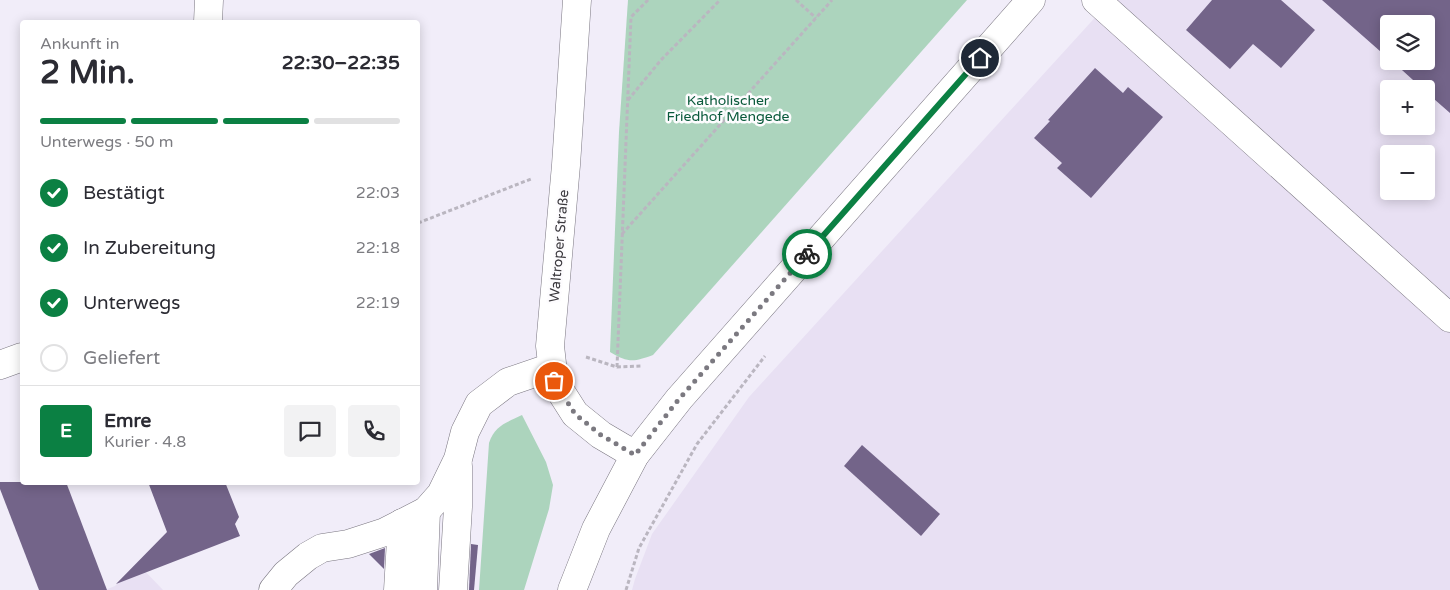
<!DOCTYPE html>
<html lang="de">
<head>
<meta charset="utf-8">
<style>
  :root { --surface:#fff; --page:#f2f2f3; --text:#2b2b33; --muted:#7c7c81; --line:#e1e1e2; --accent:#0b8043 }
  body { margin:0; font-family:"Varela Round",sans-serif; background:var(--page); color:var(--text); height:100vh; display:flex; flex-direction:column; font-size:19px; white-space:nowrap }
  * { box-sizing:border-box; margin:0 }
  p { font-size:16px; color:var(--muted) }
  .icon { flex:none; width:28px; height:28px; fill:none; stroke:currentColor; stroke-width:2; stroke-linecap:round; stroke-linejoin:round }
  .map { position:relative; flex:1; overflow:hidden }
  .panel { position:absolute; left:20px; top:20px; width:400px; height:465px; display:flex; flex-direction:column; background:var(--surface); border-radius:5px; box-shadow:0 2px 12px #0003 }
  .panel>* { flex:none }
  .tools { position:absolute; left:1380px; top:15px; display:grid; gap:10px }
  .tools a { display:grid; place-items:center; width:55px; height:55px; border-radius:5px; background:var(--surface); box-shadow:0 2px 12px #0003; font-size:25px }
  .pin { position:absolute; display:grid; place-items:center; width:42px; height:42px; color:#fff; margin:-21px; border:2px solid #fff; border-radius:50%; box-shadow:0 1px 5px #0007 }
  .courier { position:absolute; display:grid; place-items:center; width:50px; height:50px; margin:-25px; border:4px solid #0b8043; border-radius:50%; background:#fff; color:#222; box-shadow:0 1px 6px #0007 }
  .head em { font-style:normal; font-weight:700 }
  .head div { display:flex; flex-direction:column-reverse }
  .head { display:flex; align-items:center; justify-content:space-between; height:85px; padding:0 20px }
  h1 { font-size:32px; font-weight:700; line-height:38px }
  .bar { display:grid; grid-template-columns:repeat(4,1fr); gap:8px 5px; align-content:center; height:60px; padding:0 20px }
  .bar i { height:6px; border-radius:4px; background:var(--line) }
  .bar .current { background:var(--accent) }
  .bar p { grid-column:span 4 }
  .line { display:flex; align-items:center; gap:12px; padding:0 20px; border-top:1px solid var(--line) }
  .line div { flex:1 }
  .round { display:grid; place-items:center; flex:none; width:52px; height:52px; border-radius:5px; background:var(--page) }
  ol { padding:0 20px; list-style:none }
  li { display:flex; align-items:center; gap:15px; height:55px }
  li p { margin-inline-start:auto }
  li .icon { padding:5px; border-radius:50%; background:var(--accent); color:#fff; stroke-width:4 }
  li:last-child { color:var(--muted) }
  li i { width:28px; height:28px; border:2px solid var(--line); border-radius:50% }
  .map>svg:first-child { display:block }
  .built { fill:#e8e0f3; fill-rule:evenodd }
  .green { fill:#acd4bd }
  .building { fill:#736489 }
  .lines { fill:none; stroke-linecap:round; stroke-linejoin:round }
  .minor-casing { stroke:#7a7680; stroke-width:29 }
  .major-casing { stroke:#7a7680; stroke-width:29 }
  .path { stroke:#bab6c0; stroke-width:3; stroke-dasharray:4 2.5; stroke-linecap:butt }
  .minor { stroke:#fff; stroke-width:28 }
  .major { stroke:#fff; stroke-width:28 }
  .done { stroke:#7b7980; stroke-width:5; stroke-dasharray:0 9 }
  .route { stroke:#0b8043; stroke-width:6 }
  .labels { text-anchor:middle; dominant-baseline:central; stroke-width:5; stroke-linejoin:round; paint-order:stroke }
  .park-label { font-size:14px; fill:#0a5a3b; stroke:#fdfcfe }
  .street-label { font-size:14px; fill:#3c3a3f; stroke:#fdfcfe }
</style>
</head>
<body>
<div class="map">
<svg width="1450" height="590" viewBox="0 0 1450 590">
  <rect width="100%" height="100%" fill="#f1edf9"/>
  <g class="built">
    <path d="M1111,0h339v590h-818l3,-11 17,-45 97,-137zM1389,24h37v37h-37zM1389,89h37v37h-37zM1389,154h37v37h-37z"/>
    <path d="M137,563l26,27h-58l10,-4z"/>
  </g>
  <g class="green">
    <path d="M628,0h339l-314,355c-19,7 -25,8 -43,-3l9,-220z"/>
    <path d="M522,415l24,47 7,23 -4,24 -25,81h-45l10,-147c6,-18 17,-20 33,-28z"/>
  </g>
  <g class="building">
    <path d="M1212,0h69l34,30 -34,38 -28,-24 -23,25 -44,-39z"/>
    <path d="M1322,0h128v113l-24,-21v-3h-3l-31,-28h34v-37h-37v35z"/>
    <path d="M1095,68l28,25 5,-6 35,30 -72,81 -34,-30 5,-5 -28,-25 16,-17 -2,-1z"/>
    <path d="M862,445l78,69 -19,22 -77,-70z"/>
    <path d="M0,482h66l41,108h-68l-39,-101z"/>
    <path d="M148,482h77l14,35 -4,7 5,12 -124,48 51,-52z"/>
    <path d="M471,544l7,1 -4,45h-5z"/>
    <path d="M385,548l-1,21 -15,-15z"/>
  </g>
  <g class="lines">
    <g class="minor-casing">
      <g id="minor">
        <path d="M577,0l-11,165 -16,181 4,35 21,33 26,21 34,20"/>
        <path d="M1096,0l354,318"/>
        <path d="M208,22l1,-22"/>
        <path d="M0,365l22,-8"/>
        <path d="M273,590l13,-16 22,-18 14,-8 26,-4 37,-12 41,-21 15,-17 17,-35 7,-27 14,-28 29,-22 44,-15"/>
        <path d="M398,590l4,-67"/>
        <path d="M423,590l3,-79"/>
        <path d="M453,590l5,-83v-41"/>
      </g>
    </g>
    <g class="major-casing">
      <path id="major" d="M572,590l24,-61 39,-74 44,-56 352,-399"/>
    </g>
    <g class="path">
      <path d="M796,0l20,18"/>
      <path d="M628,100l33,-40 59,-60"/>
      <path d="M418,223l113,-44"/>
      <path d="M622,234l210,-234"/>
      <path d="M586,357l31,10 25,-1"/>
      <path d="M617,367l14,-350 17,-17"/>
      <path d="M626,590l13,-42 58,-104 68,-88"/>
    </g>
    <use href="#minor" class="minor"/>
    <use href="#major" class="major"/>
  </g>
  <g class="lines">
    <path class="done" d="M554,381l21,33 26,21 34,20 44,-56 128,-145"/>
    <path class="route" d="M807,254l173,-196"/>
  </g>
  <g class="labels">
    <g class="park-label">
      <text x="728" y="100">Katholischer<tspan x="728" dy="16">Friedhof Mengede</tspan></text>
    </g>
    <g class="street-label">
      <text transform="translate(559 246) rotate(-85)">Waltroper Straße</text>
    </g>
  </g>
</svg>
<div class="tools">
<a><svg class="icon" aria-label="layers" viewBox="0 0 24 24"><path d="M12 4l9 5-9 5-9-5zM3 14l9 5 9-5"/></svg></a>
<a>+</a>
<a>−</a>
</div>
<div class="pin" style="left:554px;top:381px;background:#ea580c"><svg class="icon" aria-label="bag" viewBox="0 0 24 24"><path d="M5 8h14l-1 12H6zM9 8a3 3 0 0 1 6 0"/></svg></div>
<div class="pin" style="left:980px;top:58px;background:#1f2937"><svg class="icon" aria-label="home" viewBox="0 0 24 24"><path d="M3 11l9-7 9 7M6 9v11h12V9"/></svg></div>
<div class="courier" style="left:807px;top:254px"><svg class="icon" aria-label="bike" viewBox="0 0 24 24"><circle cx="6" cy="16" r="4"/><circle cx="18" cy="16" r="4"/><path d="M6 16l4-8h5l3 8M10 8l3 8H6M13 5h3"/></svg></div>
<section class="panel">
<div class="head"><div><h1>2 Min.</h1><p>Ankunft in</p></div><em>22:30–22:35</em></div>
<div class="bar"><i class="current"></i><i class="current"></i><i class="current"></i><i></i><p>Unterwegs · 50 m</p></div>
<ol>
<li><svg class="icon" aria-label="check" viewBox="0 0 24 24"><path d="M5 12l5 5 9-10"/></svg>Bestätigt<p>22:03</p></li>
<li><svg class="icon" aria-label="check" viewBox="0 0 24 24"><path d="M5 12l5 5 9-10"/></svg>In Zubereitung<p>22:18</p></li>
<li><svg class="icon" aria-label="check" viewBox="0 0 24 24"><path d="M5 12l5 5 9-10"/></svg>Unterwegs<p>22:19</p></li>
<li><i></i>Geliefert</li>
</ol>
<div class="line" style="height:90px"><b class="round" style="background:var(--accent);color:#fff">E</b><div><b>Emre</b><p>Kurier · 4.8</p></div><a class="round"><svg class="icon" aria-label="chat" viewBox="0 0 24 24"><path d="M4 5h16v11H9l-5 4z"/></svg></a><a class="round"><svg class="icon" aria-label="phone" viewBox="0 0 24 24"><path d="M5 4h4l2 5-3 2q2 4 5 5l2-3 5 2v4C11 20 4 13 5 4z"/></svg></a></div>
</section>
</div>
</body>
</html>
